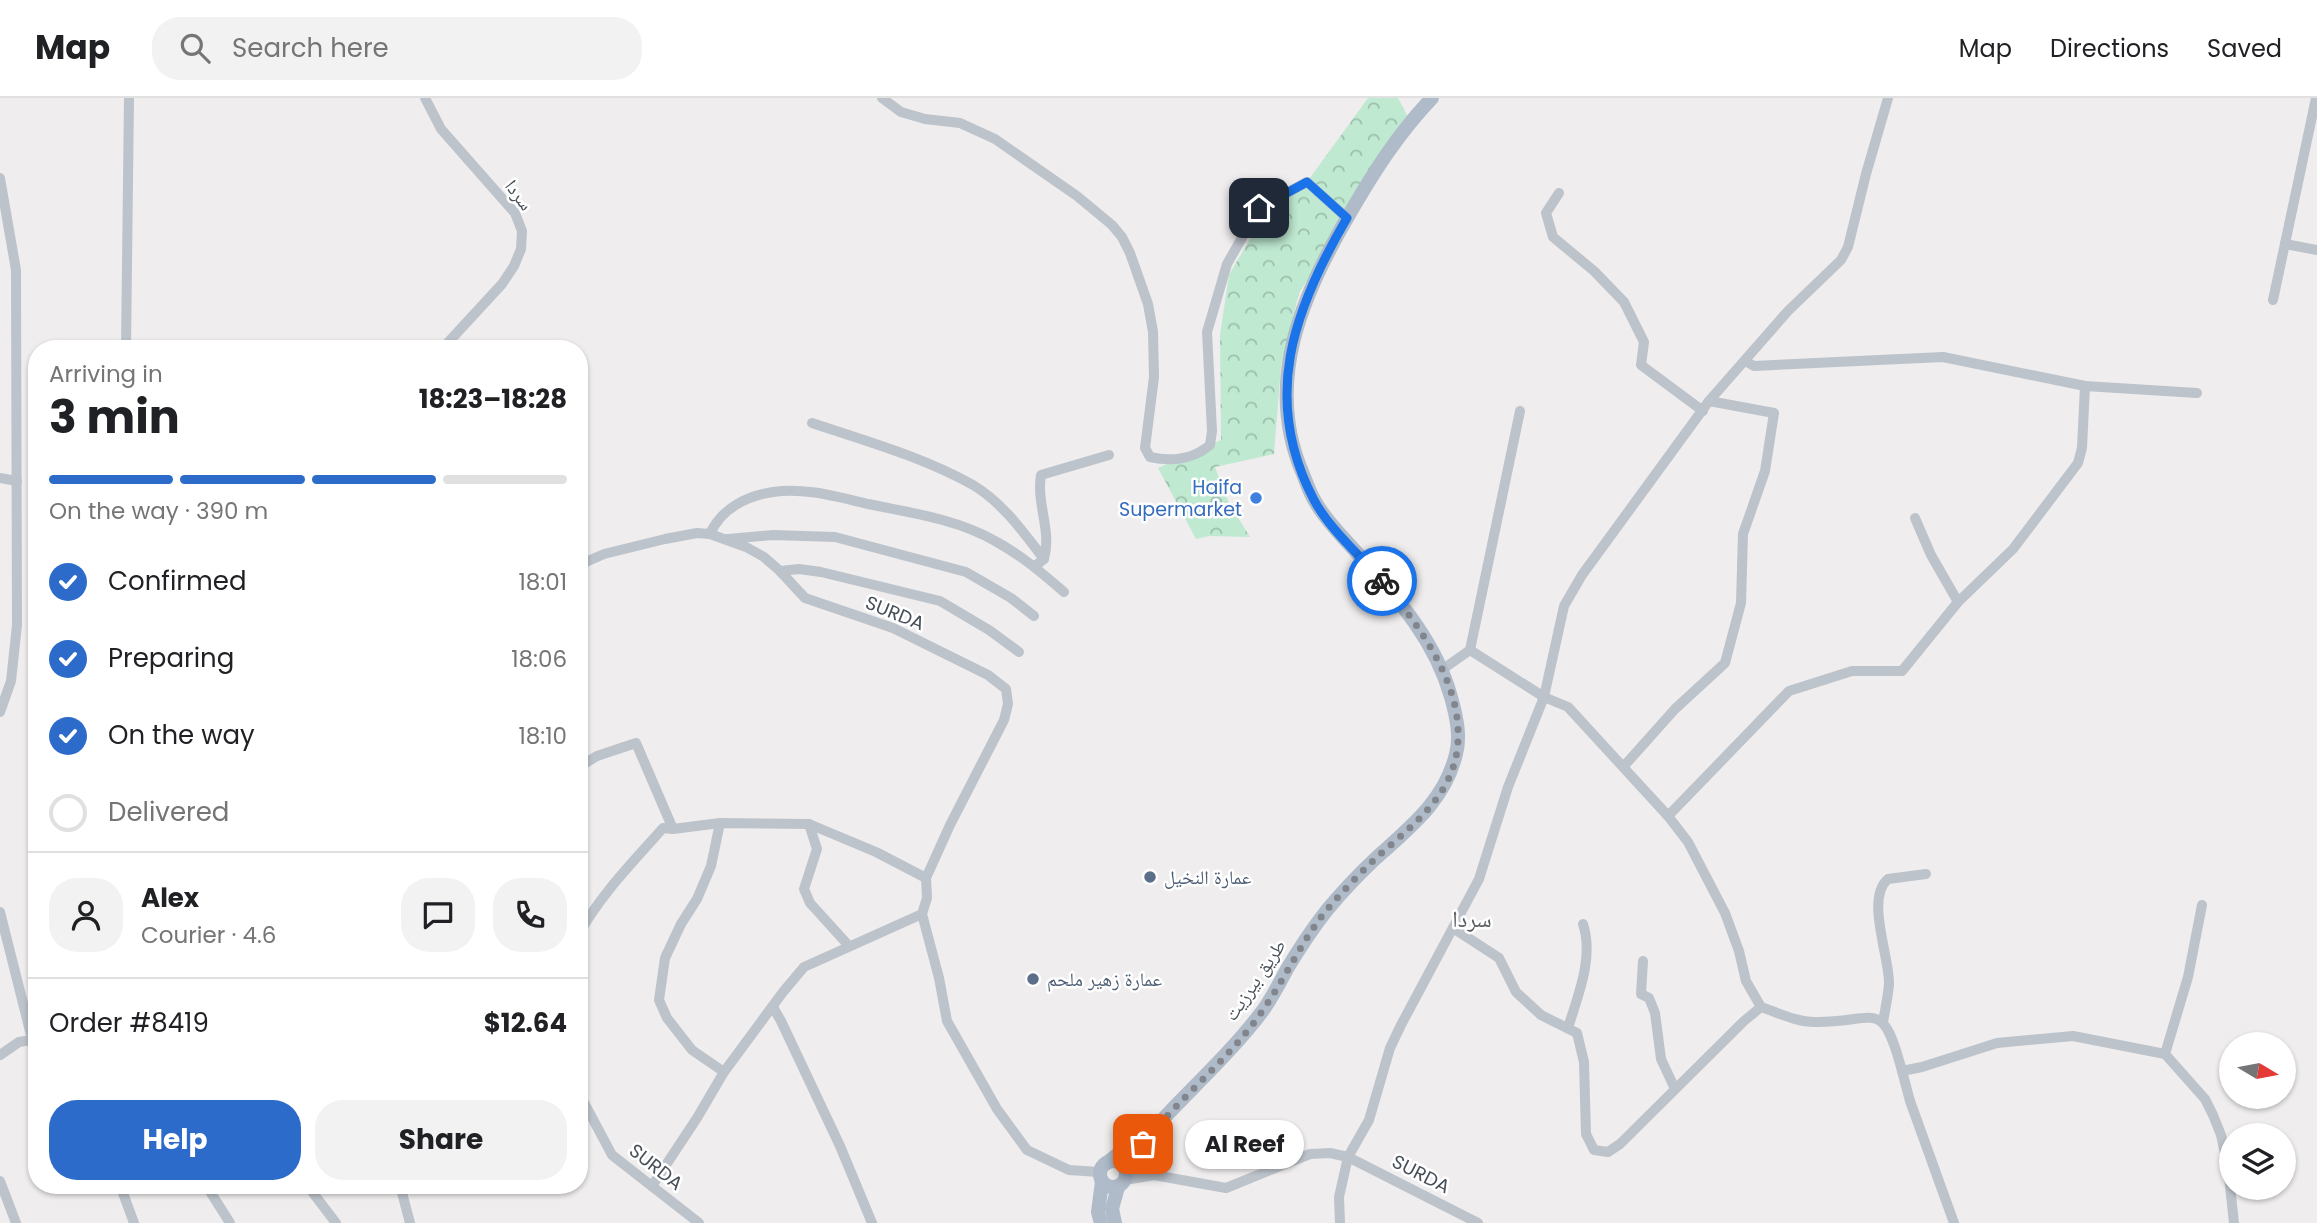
<!DOCTYPE html>
<html lang="en">
<head>
<meta charset="utf-8">
<style>
  :root { --surface:#fff; --page:#f2f2f2; --text:#202124; --muted:#757577; --line:#e0e0e0; --accent:#2c6bca }
  body { margin:0; font-family:Poppins,"Noto Naskh Arabic",sans-serif; background:var(--page); color:var(--text); height:100vh; display:flex; flex-direction:column; font-size:26px; white-space:nowrap }
  * { box-sizing:border-box; margin:0 }
  p { font-size:23px; color:var(--muted) }
  .icon { flex:none; width:38px; height:38px; fill:none; stroke:currentColor; stroke-width:2; stroke-linecap:round; stroke-linejoin:round }
  .map { position:relative; flex:1; overflow:hidden }
  .details { position:absolute; left:28px; top:242px; width:560px; height:854px; display:flex; flex-direction:column; background:var(--surface); border-radius:28px; box-shadow:0 2px 5px #0004 }
  .details>* { flex:none }
  .needle { width:46px; rotate:100deg }
  .buttons { position:absolute; left:2219px; top:934px; display:grid; gap:14px }
  .buttons a { display:grid; place-items:center; width:77px; height:77px; border-radius:50%; background:var(--surface); box-shadow:0 2px 5px #0004; font-size:35px }
  .pin { position:absolute; display:grid; place-items:center; width:60px; height:60px; color:#fff; margin:-30px; border-radius:14px; box-shadow:0 4px 10px #0006 }
  .courier { position:absolute; display:grid; place-items:center; width:70px; height:70px; margin:-35px; border:5px solid #1a73e8; border-radius:50%; background:#fff; color:#222; box-shadow:0 2px 9px #0007 }
  .bubble { position:absolute; height:49px; border-radius:24px; background:var(--surface); box-shadow:0 2px 5px #0004; font-size:23px; font-weight:700; line-height:49px; text-align:center }
  .summary em { font-style:normal; font-weight:700 }
  .summary div { display:flex; flex-direction:column-reverse }
  .summary { display:flex; align-items:center; justify-content:space-between; height:119px; padding:0 21px }
  h1 { font-size:46px; font-weight:700; line-height:52px }
  .bar { display:grid; grid-template-columns:repeat(4,1fr); gap:10px 7px; align-content:center; height:84px; padding:0 21px }
  .bar i { height:9px; border-radius:5px; background:var(--line) }
  .bar .active { background:var(--accent) }
  .bar p { grid-column:span 4 }
  .line { display:flex; align-items:center; gap:18px; padding:0 21px; border-top:2px solid var(--line) }
  .line div { flex:1 }
  .round { display:grid; place-items:center; flex:none; width:74px; height:74px; border-radius:28px; background:var(--page) }
  ol { padding:0 21px; list-style:none }
  li { display:flex; align-items:center; gap:21px; height:77px }
  li p { margin-inline-start:auto }
  li .icon { padding:7px; border-radius:50%; background:var(--accent); color:#fff; stroke-width:4 }
  li:last-child { color:var(--muted) }
  li i { width:38px; height:38px; border:4px solid var(--line); border-radius:50% }
  .cta { display:flex; gap:14px; margin-top:auto; padding:14px 21px }
  .cta a { flex:1; height:80px; border-radius:28px; background:var(--accent); color:#fff; font-size:28px; font-weight:700; line-height:80px; text-align:center }
  .cta a+a { background:var(--page); color:var(--text) }
  header { display:flex; align-items:center; gap:42px; box-sizing:border-box; height:98px; padding:0 35px; background:var(--surface); border-bottom:2px solid var(--line) }
  header strong { font-size:33px }
  nav { display:flex; gap:38px; margin-inline-start:auto; font-size:24px }
  .search { width:490px; height:63px; background:var(--page); display:flex; align-items:center; gap:18px; box-sizing:border-box; padding:0 24px; border-radius:28px; color:var(--muted); font-size:26px }
  .map>svg:first-child { display:block }
  .forest { fill:url(#forest-crowns) }
  .lines { fill:none; stroke-linecap:round; stroke-linejoin:round }
  .minor { stroke:#bdc3cb; stroke-width:10 }
  .major { stroke:#afbbc9; stroke-width:14 }
  .done { stroke:#82868c; stroke-width:7; stroke-dasharray:0 12.6 }
  .route { stroke:#1a73e8; stroke-width:9 }
  .shop-dot { fill:#3f7fe0; stroke:#fff; stroke-width:2.5 }
  .service-dot { fill:#5c6f8a; stroke:#fff; stroke-width:2.5 }
  .labels { text-anchor:middle; dominant-baseline:central; stroke-width:5; stroke-linejoin:round; paint-order:stroke }
  .street-label { font-size:19px; fill:#474f58; stroke:#fff }
  .shop-label { font-size:19px; fill:#366cbe; stroke:#fff; text-anchor:end }
  .service-label { font-size:19px; fill:#4e5e75; stroke:#fff; text-anchor:start }
  .quarter-label { font-size:23px; fill:#5a5d61; stroke:#fff }
</style>
</head>
<body>
<header>
<strong>Map</strong>
<div class="search"><svg class="icon" aria-label="search" viewBox="0 0 24 24"><circle cx="10" cy="10" r="6"/><path d="M15 15l6 6"/></svg>Search here</div>
<nav><a>Map</a><a>Directions</a><a>Saved</a></nav>
</header>
<div class="map">
<svg width="2317" height="1125" viewBox="0 0 2317 1125">
  <defs>
    <pattern id="forest-crowns" width="20" height="18" patternUnits="userSpaceOnUse" patternTransform="scale(1.75)"><rect width="20" height="18" fill="#bfe9d1"/><path d="M2 6a3 3 0 1 1 6 0M12 15a3 3 0 1 1 6 0" fill="none" stroke="#9dbfac"/></pattern>
  </defs>
  <rect width="100%" height="100%" fill="#efeded"/>
  <path class="forest" d="M1368,0h30l12,23 -111,172 -18,73 -7,88 -59,13 14,36 21,34 -41,-1 -13,3 -38,-71 63,-28 -1,-105 9,-60 33,-57 45,-36z"/>
  <g class="lines">
    <g class="minor">
      <path d="M425,0l16,31 74,84 7,18 -1,18 -7,17 -12,18 -59,64"/>
      <path d="M882,0l19,14 24,7 35,4 35,16 82,57 35,29 10,12 8,16 18,51 5,28 1,45 -9,71 5,9c22,5 42,3 60,-12l2,-14 -5,-99 20,-68 32,-56 48,-26 40,36"/>
      <path d="M0,80l16,92 1,355 -6,56 -11,31"/>
      <path d="M1559,95l-13,20 7,24 41,34 30,31 20,40 -3,23 62,46"/>
      <path d="M2285,146l32,6"/>
      <path d="M2273,202l43,-202"/>
      <path d="M126,250l3,-250"/>
      <path d="M1745,263l9,5 189,-9 142,29 112,7"/>
      <path d="M812,325c54,18 111,34 161,62 29,17 51,48 71,74l-9,7"/>
      <path d="M0,380l17,3"/>
      <path d="M1915,420l16,37 27,47"/>
      <path d="M710,436c11,-25 36,-38 63,-42 31,-5 65,5 95,12 43,9 89,15 127,37 26,14 47,32 69,51"/>
      <path d="M728,441l45,-4 62,2 131,35 45,26 23,18"/>
      <path d="M1044,461c8,-28 -8,-56 -3,-84l68,-20"/>
      <path d="M579,467l25,-11 61,-15 32,-6 13,1 36,13 18,10 16,14 25,27 88,30 95,47 18,14 2,15 -4,16 -54,105 -24,53 1,20 -5,16 17,64 8,43 50,88 30,41 42,20 30,2"/>
      <path d="M780,473l19,-2 22,3 119,29 49,29 30,22"/>
      <path d="M1470,552l50,-239"/>
      <path d="M1443,571l27,-19 74,47 24,10 100,109 20,26 37,71 14,38 7,30 15,26c18,6 35,15 54,15 61,1 67,-27 87,49l20,-4 75,-24 76,-7 92,18 40,45 8,16 8,20 7,32 6,56"/>
      <path d="M1624,668l51,-57 50,-46 16,-60 2,-69 22,-63 9,-58 -65,-12"/>
      <path d="M579,669l18,-11 39,-13 37,86"/>
      <path d="M1668,718l121,-125 63,-20h50l56,-69 55,-53 65,-86 4,-15 3,-62"/>
      <path d="M720,725l-9,43 -14,33 -16,25 -16,34 -6,42 8,18 25,32 32,22"/>
      <path d="M809,726l8,25 -13,40 6,14 39,43"/>
      <path d="M0,814l32,127"/>
      <path d="M1453,830l46,30 17,34 25,23 36,18 7,29 2,72 8,16 14,2 12,-8 124,-123 17,-14"/>
      <path d="M579,836c21,-39 55,-73 84,-106l10,1 47,-6 89,1 67,28 50,26"/>
      <path d="M1643,863l-2,33 8,4 6,15 6,46 14,30"/>
      <path d="M773,909l8,14 59,125 32,77"/>
      <path d="M1883,924c2,-12 5,-25 6,-38 1,-26 -24,-86 -1,-105l38,-5"/>
      <path d="M1568,930c10,-33 26,-70 15,-104"/>
      <path d="M2165,956l23,-77 14,-72"/>
      <path d="M0,957l19,-13 18,-3"/>
      <path d="M1902,973l8,30 44,122"/>
      <path d="M579,995l33,62 87,68"/>
      <path d="M1124,1069l23,1 7,7"/>
      <path d="M1125,1082l29,-5 72,13 84,-34 20,-1 18,4 130,66"/>
      <path d="M0,1083l16,42"/>
      <path d="M120,1087l14,38"/>
      <path d="M206,1087l24,38"/>
      <path d="M307,1087l29,38"/>
      <path d="M400,1087l10,38"/>
      <path d="M652,1088l45,-68 27,-46 59,-80 21,-25 118,-53"/>
      <path d="M1340,1125l-1,-26 9,-40 21,-37 21,-72 11,-23 78,-146 29,-92 36,-90 20,-91 18,-31 127,-174 79,-90 53,-51 7,-13 18,-73 22,-76"/>
    </g>
    <g class="major">
      <circle cx="1113" cy="1076" r="13"/>
      <path d="M1107,1065l37,-30"/>
      <path d="M1124,1069c14,-16 26,-34 41,-50 32,-34 67,-66 96,-104 10,-13 18,-29 26,-44 12,-20 25,-40 40,-59 15,-18 31,-35 48,-51 34,-31 70,-58 81,-105 5,-18 0,-39 -5,-57 -16,-58 -55,-100 -94,-144 -14,-16 -30,-31 -41,-50 -6,-9 -9,-19 -13,-29 -40,-92 0,-181 47,-261 25,-43 48,-79 82,-115"/>
      <path d="M1101,1125l-3,-11 4,-30"/>
      <path d="M1115,1125l-3,-14 6,-22"/>
    </g>
  </g>
  <g class="lines">
    <path class="done" d="M1143,1046c37,-47 86,-84 120,-134 22,-32 38,-67 62,-98 16,-19 33,-37 51,-54 33,-30 74,-59 81,-107 9,-64 -37,-124 -75,-170"/>
    <path class="route" d="M1259,110l48,-26 40,36c-54,92 -86,181 -33,282 16,30 46,55 68,81"/>
  </g>
  <circle class="shop-dot" cx="1256" cy="400" r="7"/>
  <g class="service-dot">
    <circle cx="1150" cy="779" r="7"/>
    <circle cx="1033" cy="881" r="7"/>
  </g>
  <g class="labels">
    <g class="street-label">
      <text transform="translate(519 97) rotate(53)">سردا</text>
      <text transform="translate(895 515) rotate(22)">SURDA</text>
      <text transform="translate(1255 882) rotate(-56)">طريق بيرزيت</text>
      <text transform="translate(656 1069) rotate(38)">SURDA</text>
      <text transform="translate(1421 1076) rotate(27)">SURDA</text>
    </g>
    <g class="shop-label">
      <text x="1242" y="389">Haifa<tspan x="1242" dy="22">Supermarket</tspan></text>
    </g>
    <g class="service-label">
      <text x="1164" y="779">عمارة النخيل</text>
      <text x="1047" y="881">عمارة زهير ملحم</text>
    </g>
    <g class="quarter-label">
      <text x="1472" y="821">سردا</text>
    </g>
  </g>
</svg>
<div class="buttons">
<a><svg class="needle" viewBox="-14 -14 28 28"><path d="M0-13l5 13h-10z" fill="#e53935"/><path d="M0 13l5-13h-10z" fill="#757577"/></svg></a>
<a><svg class="icon" aria-label="layers" viewBox="0 0 24 24"><path d="M12 4l9 5-9 5-9-5zM3 14l9 5 9-5"/></svg></a>
</div>
<div class="pin" style="left:1143px;top:1046px;background:#ea580c"><svg class="icon" aria-label="bag" viewBox="0 0 24 24"><path d="M5 8h14l-1 12H6zM9 8a3 3 0 0 1 6 0"/></svg></div>
<div class="pin" style="left:1259px;top:110px;background:#1f2937"><svg class="icon" aria-label="home" viewBox="0 0 24 24"><path d="M3 11l9-7 9 7M6 9v11h12V9"/></svg></div>
<div class="courier" style="left:1382px;top:483px"><svg class="icon" aria-label="bike" viewBox="0 0 24 24"><circle cx="6" cy="16" r="4"/><circle cx="18" cy="16" r="4"/><path d="M6 16l4-8h5l3 8M10 8l3 8H6M13 5h3"/></svg></div>
<div class="bubble" style="left:1185px;top:1022px;width:119px">Al Reef</div>
<section class="details">
<div class="summary"><div><h1>3 min</h1><p>Arriving in</p></div><em>18:23–18:28</em></div>
<div class="bar"><i class="active"></i><i class="active"></i><i class="active"></i><i></i><p>On the way · 390 m</p></div>
<ol>
<li><svg class="icon" aria-label="check" viewBox="0 0 24 24"><path d="M5 12l5 5 9-10"/></svg>Confirmed<p>18:01</p></li>
<li><svg class="icon" aria-label="check" viewBox="0 0 24 24"><path d="M5 12l5 5 9-10"/></svg>Preparing<p>18:06</p></li>
<li><svg class="icon" aria-label="check" viewBox="0 0 24 24"><path d="M5 12l5 5 9-10"/></svg>On the way<p>18:10</p></li>
<li><i></i>Delivered</li>
</ol>
<div class="line" style="height:126px"><a class="round"><svg class="icon" aria-label="person" viewBox="0 0 24 24"><circle cx="12" cy="8" r="4"/><path d="M4 21q1-7 8-7t8 7"/></svg></a><div><b>Alex</b><p>Courier · 4.6</p></div><a class="round"><svg class="icon" aria-label="chat" viewBox="0 0 24 24"><path d="M4 5h16v11H9l-5 4z"/></svg></a><a class="round"><svg class="icon" aria-label="phone" viewBox="0 0 24 24"><path d="M5 4h4l2 5-3 2q2 4 5 5l2-3 5 2v4C11 20 4 13 5 4z"/></svg></a></div>
<div class="line" style="height:91px"><div>Order #8419</div><b>$12.64</b></div>
<div class="cta"><a>Help</a><a>Share</a></div>
</section>
</div>
</body>
</html>
